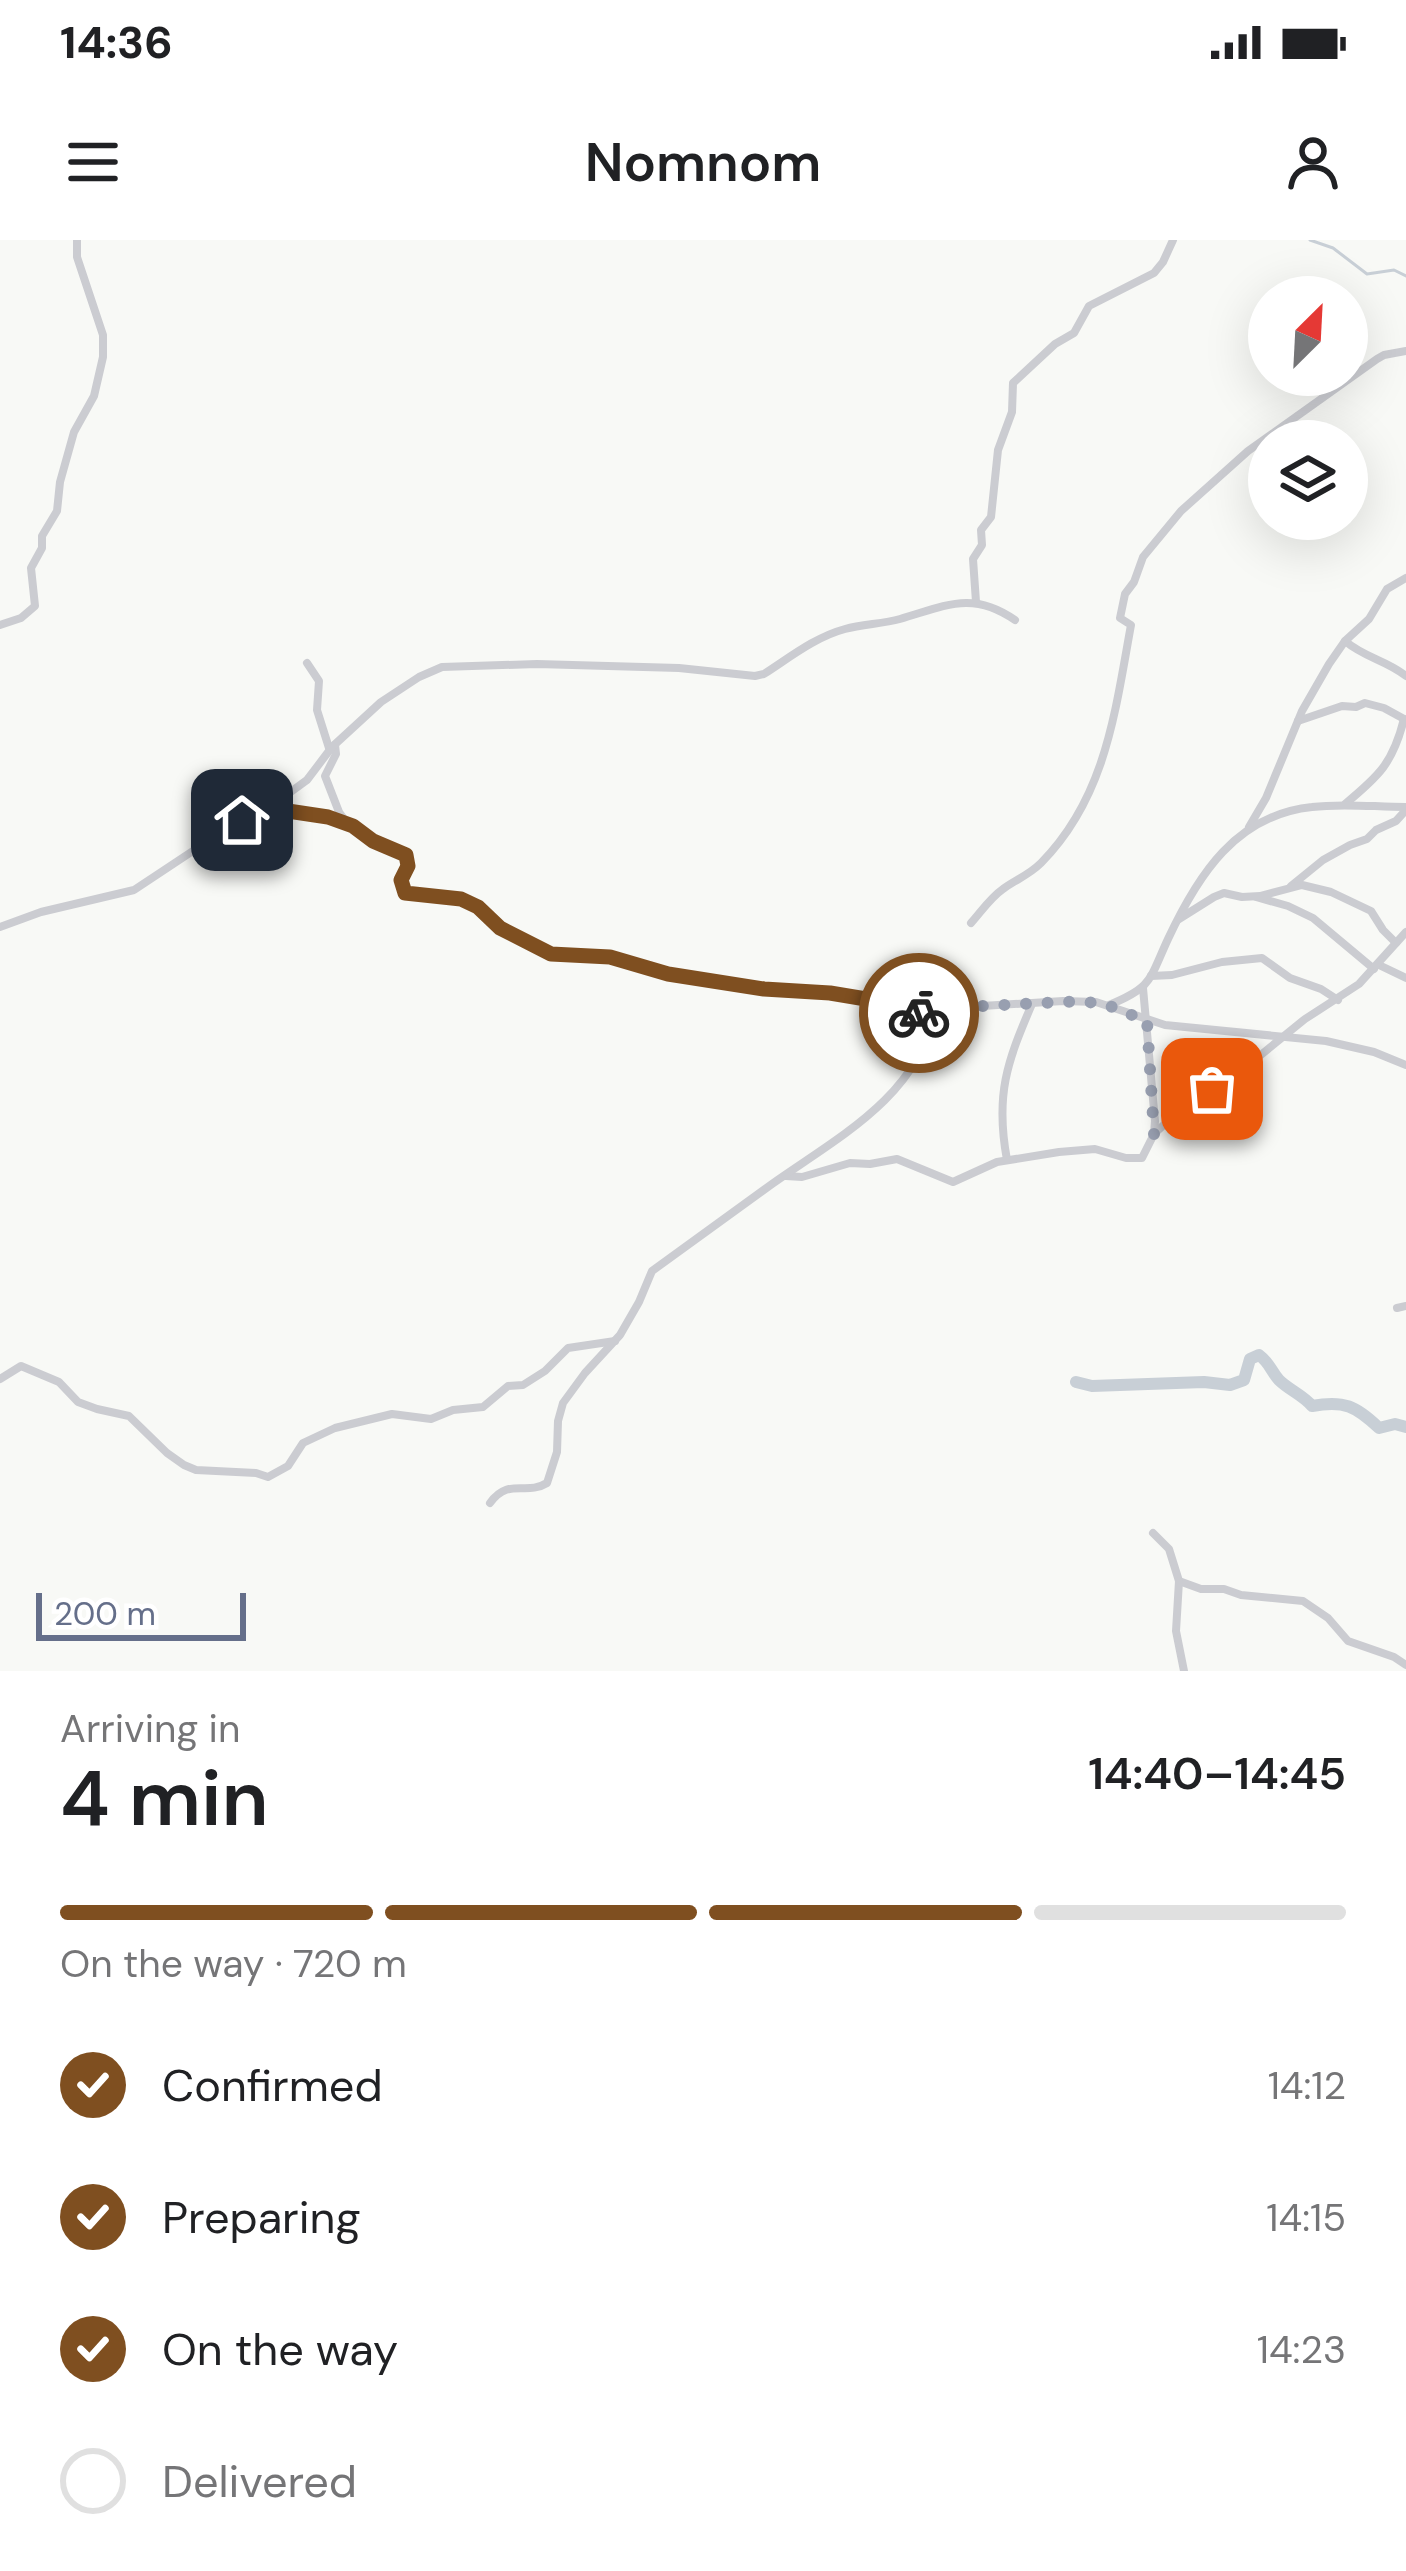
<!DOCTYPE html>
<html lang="en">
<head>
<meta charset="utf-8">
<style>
  :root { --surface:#fff; --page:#f2f2f2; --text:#202124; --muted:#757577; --line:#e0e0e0; --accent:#7f4f20 }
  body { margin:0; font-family:"DM Sans",sans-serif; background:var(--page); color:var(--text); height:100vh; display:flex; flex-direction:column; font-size:45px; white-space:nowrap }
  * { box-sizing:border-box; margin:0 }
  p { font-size:39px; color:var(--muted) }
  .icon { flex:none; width:66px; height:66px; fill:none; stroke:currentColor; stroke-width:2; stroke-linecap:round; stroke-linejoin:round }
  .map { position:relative; height:1431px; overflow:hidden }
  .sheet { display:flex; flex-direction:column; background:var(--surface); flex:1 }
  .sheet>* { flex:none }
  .needle { width:78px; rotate:24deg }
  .buttons { position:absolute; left:1248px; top:36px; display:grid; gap:24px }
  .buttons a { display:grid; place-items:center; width:120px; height:120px; border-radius:50%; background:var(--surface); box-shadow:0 12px 48px #0002; font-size:60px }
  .scale { position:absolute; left:36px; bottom:30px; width:210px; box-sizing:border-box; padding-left:12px; border:6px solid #656f8a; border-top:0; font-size:33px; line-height:42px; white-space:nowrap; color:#656f8a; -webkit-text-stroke:9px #fff; paint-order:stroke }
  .pin { position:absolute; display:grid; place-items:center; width:102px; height:102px; color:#fff; margin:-51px; border-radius:24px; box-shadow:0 6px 18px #0006 }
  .courier { position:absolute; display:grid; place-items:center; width:120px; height:120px; margin:-60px; border:9px solid #7f4f20; border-radius:50%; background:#fff; color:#222; box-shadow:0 3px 15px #0007 }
  .overview em { font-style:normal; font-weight:600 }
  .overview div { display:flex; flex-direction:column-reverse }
  .overview { display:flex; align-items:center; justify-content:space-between; height:204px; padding:0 60px }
  h1 { font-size:78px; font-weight:600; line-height:90px }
  .bar { display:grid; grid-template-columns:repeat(4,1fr); gap:18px 12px; align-content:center; height:144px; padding:0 60px }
  .bar i { height:15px; border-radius:9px; background:var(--line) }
  .bar .on { background:var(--accent) }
  .bar p { grid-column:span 4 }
  ol { padding:0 60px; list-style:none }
  li { display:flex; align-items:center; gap:36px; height:132px }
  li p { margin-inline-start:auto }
  li .icon { padding:12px; border-radius:50%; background:var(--accent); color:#fff; stroke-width:4 }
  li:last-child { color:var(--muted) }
  li i { width:66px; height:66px; border:6px solid var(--line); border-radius:50% }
  .status { display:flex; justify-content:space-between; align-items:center; height:84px; padding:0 60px; background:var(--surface); direction:ltr }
  .status svg { height:33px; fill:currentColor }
  header { display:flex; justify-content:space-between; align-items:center; height:156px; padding:0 60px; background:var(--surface); font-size:54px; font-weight:600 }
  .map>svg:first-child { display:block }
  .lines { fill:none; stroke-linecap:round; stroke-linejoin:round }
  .stream { stroke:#c8cfd6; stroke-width:3 }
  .river { stroke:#c8cfd6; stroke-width:12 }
  .minor { stroke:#cbccd1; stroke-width:8 }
  .done { stroke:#989fb0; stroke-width:12; stroke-dasharray:0 21.6 }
  .route { stroke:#7f4f20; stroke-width:15 }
</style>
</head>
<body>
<div class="status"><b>14:36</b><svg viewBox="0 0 49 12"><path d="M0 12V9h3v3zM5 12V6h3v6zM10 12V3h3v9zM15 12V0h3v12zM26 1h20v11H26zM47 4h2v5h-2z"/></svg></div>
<header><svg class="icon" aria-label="menu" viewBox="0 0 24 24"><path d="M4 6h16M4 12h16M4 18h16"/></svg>Nomnom<svg class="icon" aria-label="person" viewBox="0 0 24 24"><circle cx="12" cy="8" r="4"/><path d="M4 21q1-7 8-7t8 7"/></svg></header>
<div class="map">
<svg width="1406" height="1431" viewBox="0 0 1406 1431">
  <rect width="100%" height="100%" fill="#f8f9f6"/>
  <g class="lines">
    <path class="stream" d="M1310,0l23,8 34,26 27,-4 12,6"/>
    <path class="river" d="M1076,1142l16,4 112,-4 26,3 14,-5 6,-21 9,-4c11,8 11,15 20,25 10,10 24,15 33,26 32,-6 44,0 67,22l16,-4 11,3"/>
    <g class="minor">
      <path d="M976,362l-3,-43 9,-14 -1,-15 10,-13 7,-67 14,-38 1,-29 42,-39 19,-11 15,-27 65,-33 9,-11 10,-22"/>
      <path d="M0,385l21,-7 14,-12 -4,-38 11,-20v-12l15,-25 3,-29 14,-50 20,-36 9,-39v-22l-26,-78v-17"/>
      <path d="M1345,401c20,17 41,19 61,35"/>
      <path d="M307,423l12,18 -2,29 12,38"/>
      <path d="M1298,481l44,-15 14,1 9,-4 19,5 22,12"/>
      <path d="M335,505l1,9 -11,22 14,36 8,11"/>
      <path d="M1345,564c34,-28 48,-41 59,-85"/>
      <path d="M270,567l37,-27 25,-33 49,-45 38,-25 23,-10 95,-3 142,4 76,8 9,-2c25,-16 51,-37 81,-45 18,-5 37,-5 55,-10 45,-13 72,-29 115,1"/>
      <path d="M1249,587l17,-29 36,-87 27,-47 16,-23 24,-22 18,-30 19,-11"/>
      <path d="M1291,646l32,-26 27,-15 17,-6 9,-9 20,-9 10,-11"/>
      <path d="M1256,657l32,9 25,12 61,51"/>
      <path d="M1179,679l35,-22 10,-4 18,4 18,-1 42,-11 29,7 40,19 12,19 13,13"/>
      <path d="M971,683c10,-11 19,-25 32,-34 12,-9 26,-14 38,-26 65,-66 74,-151 90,-238l-11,-7 5,-24 9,-12 9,-25 38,-46 67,-60 129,-92 7,-4 22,-4"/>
      <path d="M0,687l41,-15 93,-22 95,-63 39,-19 60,9 16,6 29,17 29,12 6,9 -7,19 4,13 56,6 17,8 22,22 60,27 51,1 57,17 96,15 66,4 102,22 50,-9 81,-5 33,1 69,23 161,16 48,11 32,13"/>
      <path d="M1379,725l27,13"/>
      <path d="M1151,736l21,-1 50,-13 40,-4 28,20 31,11 17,11"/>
      <path d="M1109,765c44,-18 40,-25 59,-66 30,-64 68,-124 144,-132 31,-4 63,0 94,0"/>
      <path d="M1156,892l32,-29 48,-28 69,-56 54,-35 47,-52"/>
      <path d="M1007,920c-12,-65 0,-98 25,-156"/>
      <path d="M786,936l16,1 48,-14 20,1 27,-5 56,23 44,-20 62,-10 36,-3 31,9h16l12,-24 1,-13 -12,-133"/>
      <path d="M1397,1068l9,-2"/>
      <path d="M0,1139l21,-13 38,16 19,20 19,7 32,7 38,37 17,12 12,5 60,3 12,4 20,-11 15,-23 32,-15 57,-14 39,5 22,-9 30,-3 25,-21 15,-1 22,-14 23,-23 47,-7"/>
      <path d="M490,1263c19,-26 36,-7 57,-20l10,-31 1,-31 5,-18 22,-30 35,-38 19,-33 13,-31c40,-29 80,-58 120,-87 60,-43 148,-88 160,-169"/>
      <path d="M1153,1293l16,16 10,32 22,8h23l17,6 62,6 25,17 20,23 46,16 12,8"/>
      <path d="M1179,1341l-3,50 8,40"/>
    </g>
  </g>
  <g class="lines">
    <path class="done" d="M919,773l13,2 50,-9 100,-5 25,4 40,16 7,113 19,-20 39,-25"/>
    <path class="route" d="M242,580l26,-12 60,9 25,9 20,15 33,14 2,11 -7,14 4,13 56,6 17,8 22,21 51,26 59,3 58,17 96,15 66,4 42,7 47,13"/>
  </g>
</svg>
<div class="buttons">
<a><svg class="needle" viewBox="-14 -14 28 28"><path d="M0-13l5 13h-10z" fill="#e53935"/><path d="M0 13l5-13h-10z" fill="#757577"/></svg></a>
<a><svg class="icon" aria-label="layers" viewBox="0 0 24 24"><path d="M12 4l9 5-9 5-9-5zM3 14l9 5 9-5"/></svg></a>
</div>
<div class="scale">200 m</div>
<div class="pin" style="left:1212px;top:849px;background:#ea580c"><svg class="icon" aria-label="bag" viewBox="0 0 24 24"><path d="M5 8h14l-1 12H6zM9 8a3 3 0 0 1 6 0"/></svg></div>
<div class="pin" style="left:242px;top:580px;background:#1f2937"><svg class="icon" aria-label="home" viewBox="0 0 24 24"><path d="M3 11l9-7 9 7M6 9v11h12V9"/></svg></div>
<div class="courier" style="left:919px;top:773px"><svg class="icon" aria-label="bike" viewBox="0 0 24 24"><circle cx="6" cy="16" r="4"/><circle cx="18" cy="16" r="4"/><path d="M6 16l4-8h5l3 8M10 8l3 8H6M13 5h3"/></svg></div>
</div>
<section class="sheet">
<div class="overview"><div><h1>4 min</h1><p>Arriving in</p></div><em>14:40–14:45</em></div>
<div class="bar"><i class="on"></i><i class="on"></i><i class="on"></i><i></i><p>On the way · 720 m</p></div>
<ol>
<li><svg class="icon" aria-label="check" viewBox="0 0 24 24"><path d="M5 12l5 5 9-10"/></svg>Confirmed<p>14:12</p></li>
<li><svg class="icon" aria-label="check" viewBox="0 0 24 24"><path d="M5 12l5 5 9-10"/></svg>Preparing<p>14:15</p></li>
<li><svg class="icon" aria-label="check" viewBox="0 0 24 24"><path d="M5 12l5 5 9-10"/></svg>On the way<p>14:23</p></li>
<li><i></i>Delivered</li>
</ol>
</section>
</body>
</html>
